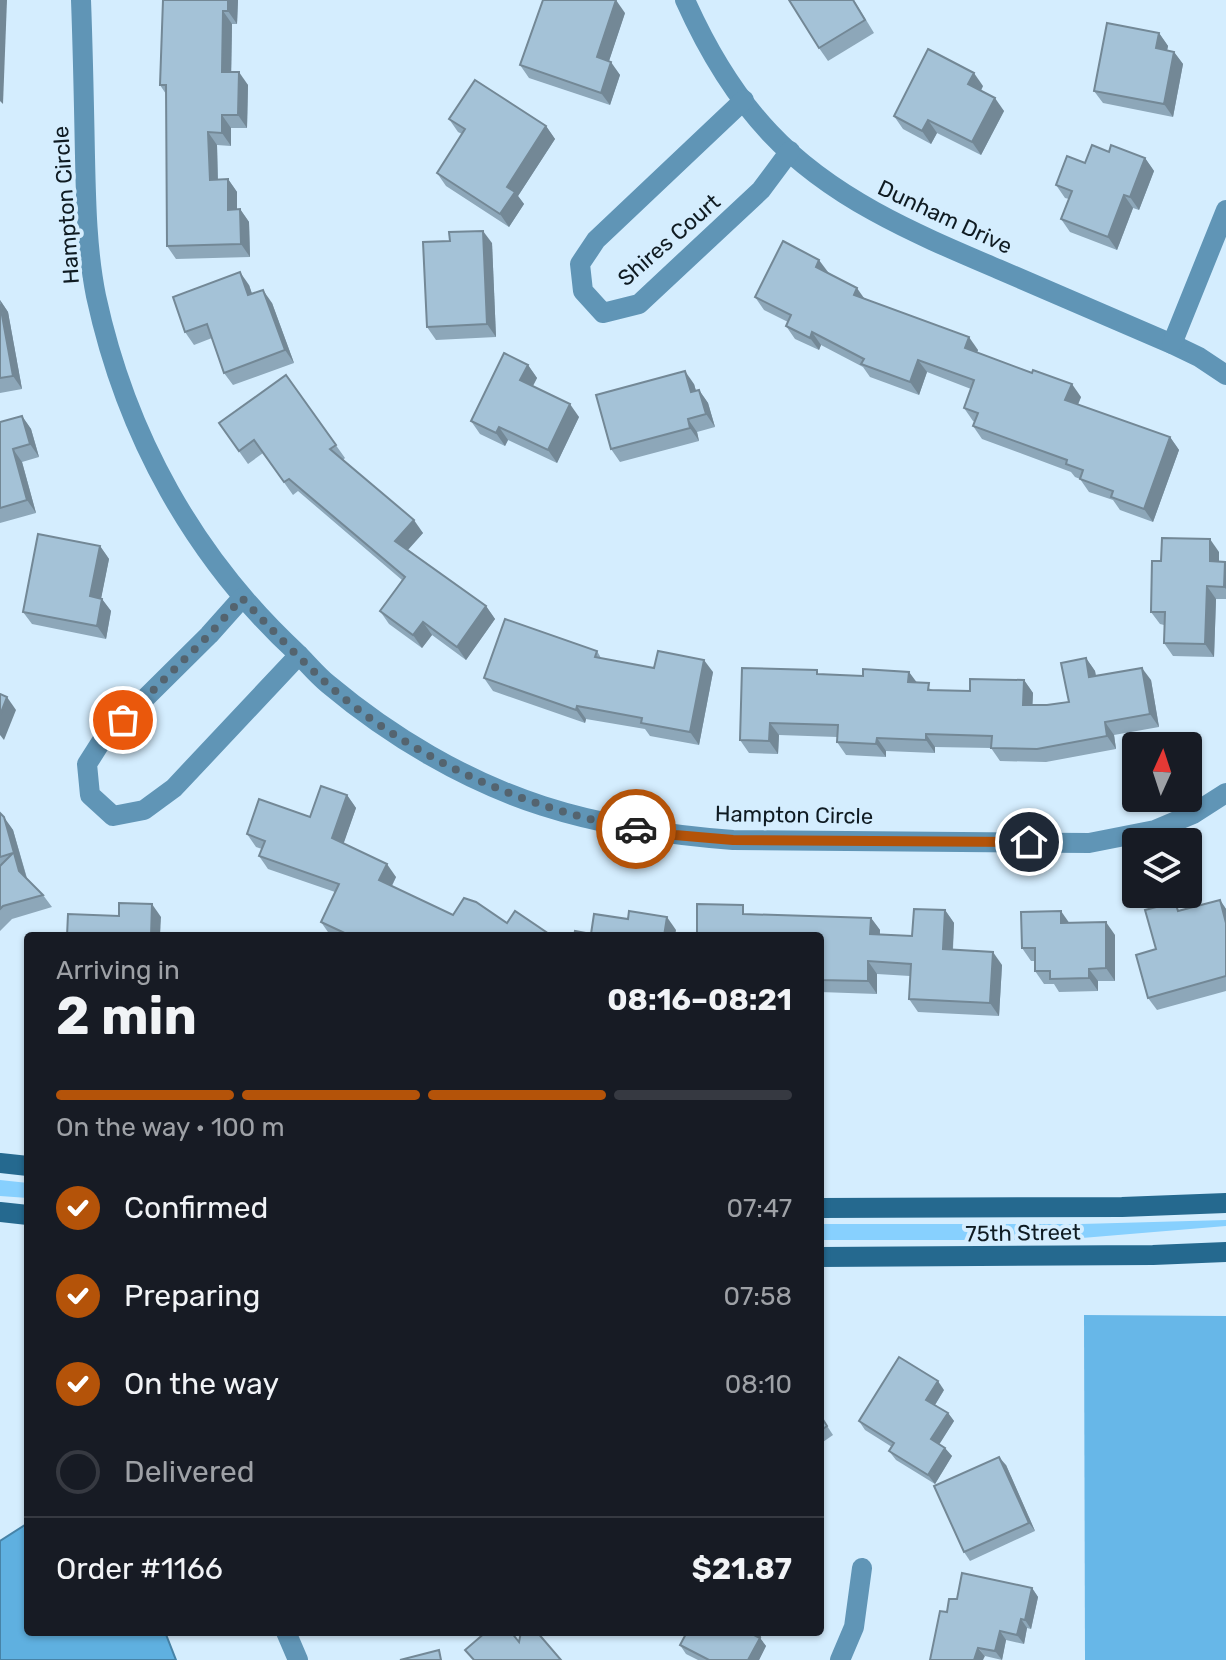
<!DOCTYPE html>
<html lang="en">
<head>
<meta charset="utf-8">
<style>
  :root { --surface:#171b24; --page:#20242c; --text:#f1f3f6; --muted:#9ea1a6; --line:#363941; --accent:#b45309 }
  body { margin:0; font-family:Rubik,sans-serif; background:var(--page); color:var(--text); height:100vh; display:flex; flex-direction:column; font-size:30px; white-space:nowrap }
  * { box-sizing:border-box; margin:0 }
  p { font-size:26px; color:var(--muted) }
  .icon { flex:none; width:44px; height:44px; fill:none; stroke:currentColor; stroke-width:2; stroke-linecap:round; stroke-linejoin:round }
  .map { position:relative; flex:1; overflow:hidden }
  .side { position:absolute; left:24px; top:932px; width:800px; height:704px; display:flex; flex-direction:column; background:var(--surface); border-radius:8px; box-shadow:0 2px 6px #0004 }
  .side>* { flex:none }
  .needle { width:52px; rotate:3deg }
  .tools { position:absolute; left:1122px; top:732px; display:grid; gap:16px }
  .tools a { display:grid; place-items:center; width:80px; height:80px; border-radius:8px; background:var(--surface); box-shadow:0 2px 6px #0004; font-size:40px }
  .pin { position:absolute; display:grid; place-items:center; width:68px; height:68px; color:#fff; margin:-34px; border:4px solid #fff; border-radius:50%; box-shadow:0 2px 8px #0007 }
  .courier { position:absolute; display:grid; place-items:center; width:80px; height:80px; margin:-40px; border:6px solid #b45309; border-radius:50%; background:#fff; color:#222; box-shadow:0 2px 10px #0007 }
  .overview em { font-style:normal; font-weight:700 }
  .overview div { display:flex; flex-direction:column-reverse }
  .overview { display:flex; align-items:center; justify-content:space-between; height:136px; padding:0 32px }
  h1 { font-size:52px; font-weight:700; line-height:60px }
  .bar { display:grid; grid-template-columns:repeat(4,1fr); gap:12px 8px; align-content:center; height:96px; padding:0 32px }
  .bar i { height:10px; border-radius:6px; background:var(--line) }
  .bar .current { background:var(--accent) }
  .bar p { grid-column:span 4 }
  .line { display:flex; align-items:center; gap:20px; padding:0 32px; border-top:2px solid var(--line) }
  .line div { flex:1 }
  ol { padding:0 32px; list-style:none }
  li { display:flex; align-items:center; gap:24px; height:88px }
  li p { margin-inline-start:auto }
  li .icon { padding:8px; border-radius:50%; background:var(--accent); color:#fff; stroke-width:4 }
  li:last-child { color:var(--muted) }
  li i { width:44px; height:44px; border:4px solid var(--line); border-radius:50% }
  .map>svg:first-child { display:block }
  .green { fill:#87d0fe }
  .forest { fill:#67b7e8 }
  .water { fill:#5fb0e0; stroke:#4783a7; stroke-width:2 }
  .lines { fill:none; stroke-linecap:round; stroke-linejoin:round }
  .street { stroke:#6095b6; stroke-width:20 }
  .secondary { stroke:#25698f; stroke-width:20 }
  .wall { fill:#8da7b9 }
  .shaded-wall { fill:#738896 }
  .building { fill:#a4c2d7; stroke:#738896; stroke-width:2 }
  .done { stroke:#54646f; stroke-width:8; stroke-dasharray:0 14.4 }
  .route { stroke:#b45309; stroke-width:10 }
  .labels { text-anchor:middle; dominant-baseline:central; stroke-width:8; stroke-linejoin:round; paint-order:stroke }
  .street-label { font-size:22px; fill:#0f1b22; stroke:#d4edfe }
</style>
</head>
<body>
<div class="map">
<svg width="1226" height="1660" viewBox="0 0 1226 1660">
  <rect width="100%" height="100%" fill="#d4edfe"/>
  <g class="green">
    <path d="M0,1180l28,3v15l-28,-2z"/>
    <path d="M1226,1220v6l-168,14h-238v-16h261z"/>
  </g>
  <path class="forest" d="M1084,1315l142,1v344h-141z"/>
  <path class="water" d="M28,1523v109h137l11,28h-176v-119z"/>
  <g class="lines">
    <g class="street">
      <path d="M81,0c2,52 3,105 4,157 1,47 2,94 11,139 30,139 98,262 202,358 10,10 19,21 30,30 62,52 137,97 215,122 62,20 125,29 190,34l356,3 66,-13 38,-16 33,-21"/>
      <path d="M685,0c21,47 49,95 85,133 62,66 146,101 228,136 58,25 116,50 174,75l27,13 27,18"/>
      <path d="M744,100l-148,140 -16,24 3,27 20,22 36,-9 122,-114 29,-39"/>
      <path d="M1172,344l54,-134"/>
      <path d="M242,598l-33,37 -108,107 -14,22 3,31 23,21 31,-6 30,-22 125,-133"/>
      <path d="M286,1632l12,28"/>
      <path d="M840,1660l14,-33 8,-59"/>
    </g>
    <g class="secondary">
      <path d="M0,1163l28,3"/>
      <path d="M820,1208l302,-1 104,-4"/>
      <path d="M0,1212l28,3"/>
      <path d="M820,1257l333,-2 73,-3"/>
    </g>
  </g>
  <g class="wall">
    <path d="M163,0h75l-1,24h-5l-1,48 17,13 -1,43h-16v18l-14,-1 1,34h10l9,13v18l3,-1 9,13 1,35 -74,2 -9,-13 -1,-152 -6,-9z"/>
    <path d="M854,0l20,33 -46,28 -9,-13z"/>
    <path d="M625,13l-16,48 11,14 -10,30 -81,-27 -9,-13z"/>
    <path d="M1159,33l9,13 -1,4 7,2 9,12 -10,53 -70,-14 -9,-12z"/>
    <path d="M983,86l-2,5 23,20 -23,44 -44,-22 -6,11 -28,-15 -9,-13z"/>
    <path d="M449,119l97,7 9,13 -37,57 6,8 -15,23 -63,-41 -9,-13 25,-39 -4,-2z"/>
    <path d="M1109,152l36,6 9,13 -15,39 -6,-2 -16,42 -47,-18 -9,-13 8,-20 -4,-1 -9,-13 29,-22z"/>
    <path d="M450,241l42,2 4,94 -60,3 -9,-13z"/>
    <path d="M828,272l36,26 114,52 -1,2 104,45 -3,8 92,32 9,13 -26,72 -33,-12 -7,-10 -24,-8 -9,-13 -5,-2 -4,-5 -89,-33 -9,-13 2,-4 -2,-1 -9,-13 7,-19 -44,-17 -8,23 -49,-18 -7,-10 -42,-22 -2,5 -24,-11 -9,-13 2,-4 -24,-12 -9,-13z"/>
    <path d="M249,285l3,9 20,9 22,60 -61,22 -9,-12 -12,-35 -18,7 -9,-13z"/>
    <path d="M0,300l8,12 14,77 -22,4z"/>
    <path d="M528,365l9,13 -4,8 46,31 -22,46 -49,-23 -3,6 -25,-12 -9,-13z"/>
    <path d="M286,375l59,83 -2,2 80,73 -15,17 78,56 9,13 -29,41 -34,-25 -10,13 -33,-24 -9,-13 22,-31 -104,-89 -5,4 -30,-42 -15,11 -29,-41z"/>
    <path d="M694,384l2,7 3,-1 9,13 7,24 -18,5 2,9 -79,21 -9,-13z"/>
    <path d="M22,416l9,13 8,28 -17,5 14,51 -36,10v-101z"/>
    <path d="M100,546l9,13 -8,39 10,13 -5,28 -74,-15 -9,-12z"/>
    <path d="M1219,552v10h6l1,2v35h-10l-2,58 -41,-1 -9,-13v-18l-4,-1 -9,-12 10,-51z"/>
    <path d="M597,651l4,7 53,10 59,4 -14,73 -49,-9 -5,-7 -59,-10 -1,4 -92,-32 -9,-13z"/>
    <path d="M1086,658l9,13 1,5 55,4 8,47 -45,8 2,14 -70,13 -46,-1 -9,-13 -56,-1v6l-49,-2v6l-40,-2 -9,-13v-5l-58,-2 -1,19 -29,-1 -9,-13 80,-66 43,2 46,-4 7,11 17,7 37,1 54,-11 9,13 -1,12h15l22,-3z"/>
    <path d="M347,795l9,13 -13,36 53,33 -4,9 61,29 54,8 45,13h-219l-3,-1 -9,-13 14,-30 -67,-23 -9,-13 3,-7 -6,-2 -9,-13 63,-17z"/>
    <path d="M0,813l13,17 14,48 16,17 9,12 -40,12 -12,12z"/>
    <path d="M1220,900l6,9v82l-69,19 -9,-12 8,-49 25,-39z"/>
    <path d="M945,910l9,13 -1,27 49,15 -3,51 -81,-4 -9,-13 1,-23 -33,-2v20l-57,-2v-56h-123l52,-22 122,4 9,12v5l32,1z"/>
    <path d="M1069,923l46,12v46h-17v10l-39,1 -5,-8h-10l-9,-13v-10h-4l-9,-13z"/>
    <path d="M944,1390l-9,15 13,8 6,8 -15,23 13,12 -17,28 -39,-24 -7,-9 3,-4 -27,-17 -6,-9z"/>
    <path d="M820,1415l13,20 -13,9z"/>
    <path d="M1006,1465l29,66 -65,30 -6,-9z"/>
    <path d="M1032,1588l6,9 -7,32 -4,-1 -3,16 -18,-4 -4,20 -17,-4 -38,-44z"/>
    <path d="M687,1632h76l-3,6 6,8 -7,14h-61l-12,-6 -6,-9z"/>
  </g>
  <g class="shaded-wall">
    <path d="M0,0h7l-4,104 -3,-3z"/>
    <path d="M228,0h10l-1,24 -9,-13z"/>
    <path d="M616,0l9,13 -19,57 -9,-13z"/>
    <path d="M223,11l9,13 -1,61 -9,-13z"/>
    <path d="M1159,33l9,13 -3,15 -9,-13z"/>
    <path d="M1174,52l9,12 -10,53 -9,-13z"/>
    <path d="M611,62l9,13 -10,30 -9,-12z"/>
    <path d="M239,72l9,13 -1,43 -9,-13z"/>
    <path d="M974,73l9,13 -6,11 -9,-13z"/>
    <path d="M995,98l9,13 -23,44 -9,-13z"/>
    <path d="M222,115l9,13v18l-9,-13z"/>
    <path d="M928,120l9,13 -6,11 -9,-13z"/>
    <path d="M546,126l9,13 -37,57 6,8 -15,23 -9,-13 7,-27z"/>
    <path d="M208,132l9,13 1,47 -8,-12z"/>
    <path d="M1145,158l9,13 -15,39 -9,-13z"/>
    <path d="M228,179l9,13v31l-9,-13z"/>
    <path d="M1124,195l9,13 -16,42 -9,-13z"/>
    <path d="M240,209l9,13 1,35 -9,-13z"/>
    <path d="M483,231l9,12 4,94 -9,-13z"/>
    <path d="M819,260l9,12 -3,8 -9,-13z"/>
    <path d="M240,272l9,13 8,23 -9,-13z"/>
    <path d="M857,288l9,13 -12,-6z"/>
    <path d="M263,290l9,13 22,60 -9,-13z"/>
    <path d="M0,300l8,12 14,77 -9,-13z"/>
    <path d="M812,332l9,13 -2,5 -9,-12z"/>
    <path d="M969,337l9,13 -4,11 -9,-13z"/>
    <path d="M918,360l9,12 -8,23 -9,-13z"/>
    <path d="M528,365l9,13 -8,15 -9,-13z"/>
    <path d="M685,371l9,13 6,21 -9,-13z"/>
    <path d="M1072,384l9,13 -7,16 -9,-13z"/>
    <path d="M699,390l9,13 7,24 -9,-13z"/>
    <path d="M570,404l9,13 -22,46 -9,-13z"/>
    <path d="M22,416l9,13 8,28 -9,-13z"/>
    <path d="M688,419l9,13 2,9 -9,-13z"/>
    <path d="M499,427l9,13 -3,6 -9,-13z"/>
    <path d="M1170,437l9,13 -26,72 -9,-13z"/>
    <path d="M13,449l9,13 14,51 -9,-13z"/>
    <path d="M414,520l9,13 -19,21 -9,-13z"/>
    <path d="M1210,539l9,13v22l-9,-13z"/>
    <path d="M100,546l9,13 -10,50 -9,-13z"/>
    <path d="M1225,562l1,2v25l-2,-2z"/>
    <path d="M1207,586l9,13 -2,58 -9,-13z"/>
    <path d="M102,599l9,12 -5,28 -9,-13z"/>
    <path d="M486,606l9,13 -29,41 -9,-13z"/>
    <path d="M423,622l9,13 -10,13 -9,-13z"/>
    <path d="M1086,658l9,13 3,19 -9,-13z"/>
    <path d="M704,660l9,12 -14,73 -9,-13z"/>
    <path d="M1142,668l9,12 8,47 -9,-13z"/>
    <path d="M909,672l9,12 -10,-2z"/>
    <path d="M1024,680l9,13 -1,25 -9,-13z"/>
    <path d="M7,697l9,13 -12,30 -4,-5v-20z"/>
    <path d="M577,706l9,13 -1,4 -9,-13z"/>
    <path d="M1105,722l9,13 2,14 -9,-13z"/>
    <path d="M770,723l9,12 -1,19 -9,-13z"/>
    <path d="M926,734l9,13v6l-9,-13z"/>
    <path d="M877,738l9,13v6l-10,-13z"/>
    <path d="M347,795l9,13 -15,43 -9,-13z"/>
    <path d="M4,817l9,13 15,53 -9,-12z"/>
    <path d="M387,864l9,13 -8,16 -9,-13z"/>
    <path d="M1220,900l6,9v14z"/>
    <path d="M152,904l9,13 -1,19h-9z"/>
    <path d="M945,910l9,13 -2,39 -9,-13z"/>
    <path d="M1061,911l9,13 -9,-1z"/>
    <path d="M667,917l9,13 -1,6h-11z"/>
    <path d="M871,918l9,12 -1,17 -9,-13z"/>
    <path d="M1106,922l9,13v46l-9,-13z"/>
    <path d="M993,952l9,13 -3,51 -9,-13z"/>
    <path d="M868,961l9,13v20l-9,-13z"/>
    <path d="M1089,969l9,12v10l-9,-13z"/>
    <path d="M938,1381l6,9 -11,18 -7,-8z"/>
    <path d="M948,1413l6,8 -17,27 -6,-9z"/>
    <path d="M945,1448l7,8 -17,28 -7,-9z"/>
    <path d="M999,1457l7,8 29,66 -6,-8z"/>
    <path d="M1032,1588l6,9 -7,32 -6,-9z"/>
    <path d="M1021,1619l6,9 -3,16 -7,-9z"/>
    <path d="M1000,1631l6,9 -4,20 -7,-9z"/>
    <path d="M753,1632h10l-3,6 6,8 -7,14h-11z"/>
    <path d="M978,1648l7,8 -2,4h-9z"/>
  </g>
  <g class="building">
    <path d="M163,0h65v11h-5l-1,61h17l-1,43h-16v18l-14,-1 2,48 18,-1v31l12,-1 1,35 -74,2 -1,-161h-6z"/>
    <path d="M543,0h73l-19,57 14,5 -10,31 -81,-28z"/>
    <path d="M789,0h64l12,20 -46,28z"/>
    <path d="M1107,23l52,10 -3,15 18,4 -10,52 -70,-13z"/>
    <path d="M928,49l46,24 -6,11 27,14 -23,44 -44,-22 -6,11 -28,-15z"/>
    <path d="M475,80l71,46 -39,61 8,5 -15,22 -63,-41 28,-44 -16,-10z"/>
    <path d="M1092,145l17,7 2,-7 34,13 -15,39 -6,-2 -16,42 -47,-18 11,-28 -16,-6 11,-29 18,7z"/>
    <path d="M483,231l4,93 -60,3 -4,-85 27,-1 -1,-9z"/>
    <path d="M783,241l36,19 -3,7 41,21 -3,7 115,42 -4,11 67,25 1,-3 39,14 -7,16 105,37 -26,72 -33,-12 2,-6 -33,-12 3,-9 -17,-6 1,-4 -94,-34 5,-13 -14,-5 10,-28 -56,-20 -8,22 -49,-18 3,-5 -52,-27 -2,6 -24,-12 5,-11 -36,-18z"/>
    <path d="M240,272l8,23 15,-5 22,60 -61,23 -17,-49 -22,8 -12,-35z"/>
    <path d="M0,304l13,72 -13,2z"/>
    <path d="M504,353l24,12 -8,15 50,24 -22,46 -49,-23 -3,6 -25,-12z"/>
    <path d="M685,371l6,21 8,-2 7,24 -18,5 2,9 -79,21 -15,-54z"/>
    <path d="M286,375l50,70 -6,4 84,71 -19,21 91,65 -29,41 -34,-25 -10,13 -33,-24 25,-34 -116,-98 -5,3 -30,-42 -15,11 -20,-28z"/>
    <path d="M22,416l8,28 -17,5 14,51 -27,8v-86z"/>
    <path d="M38,534l62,12 -10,50 12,3 -5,27 -74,-14z"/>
    <path d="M1162,538l48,1v22l15,1 -1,25 -17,-1 -2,58 -41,-1 1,-31h-14l1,-51h9z"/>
    <path d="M505,619l92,32 -2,6 59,11 4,-17 46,9 -14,72 -49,-9 1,-5 -65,-12 -1,4 -92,-32z"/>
    <path d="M1086,658l3,19 53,-9 8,46 -45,8 2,14 -70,13 -46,-1 1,-12 -66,-2v6l-49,-2 -1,6 -39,-2 1,-17 -68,-2 -1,18 -29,-1 2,-72 75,2v4l46,2v-7l46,3 -1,10 21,1 -1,7 42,1v-12l54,1 -1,25h24l22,-3 -8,-39z"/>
    <path d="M0,694l7,3 -7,18z"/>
    <path d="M321,786l26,9 -15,43 55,26 -8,16 74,35 11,-17 12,4 31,21 8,-12 37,25h-201l-30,-14 18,-38 -80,-28 6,-15 -18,-7 12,-35 51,18z"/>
    <path d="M0,813l4,4 15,54 24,24 -40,11 -3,3v-43l13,-13 -13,4z"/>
    <path d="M1220,900l6,23v53l-78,22 -12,-43 20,-6 -11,-39 30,-8 3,9z"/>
    <path d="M119,903l33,1 -1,32h-84l1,-22 51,2z"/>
    <path d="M697,904l46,1v9l128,4 -1,16 42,2 2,-27 31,1 -2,39 50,3 -3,51 -81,-4 2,-35 -43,-3v20l-48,-1v-44h-123z"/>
    <path d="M629,911l38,6 -3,19h-90l1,-5 16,3 3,-20 34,5z"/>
    <path d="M1061,911v12l45,-1v46l-17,1v9l-39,1v-8h-15v-23h-13l-1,-36z"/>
    <path d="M899,1357l39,24 -12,19 22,13 -17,26 14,9 -17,27 -39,-24 5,-8 -35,-22z"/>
    <path d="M820,1415l7,11 -7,5z"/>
    <path d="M999,1457l30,66 -65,29 -30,-66z"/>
    <path d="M962,1573l70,15 -7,32 -4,-1 -4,16 -17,-4 -5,20 -17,-3 -4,12h-44l10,-49 7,1 2,-13h8z"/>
    <path d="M486,1632h25l8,10 2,-10h16l24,28h-87l-9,-10z"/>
    <path d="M687,1632h66l-1,2 8,4 -12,22h-39l-29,-15z"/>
    <path d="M439,1650l2,10h-41z"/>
  </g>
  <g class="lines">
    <path class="done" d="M123,720l86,-85 33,-37c27,29 54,57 82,83 83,76 203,129 312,148"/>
    <path class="route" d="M636,829l39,6 58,5 296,2"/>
  </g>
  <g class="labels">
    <g class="street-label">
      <text transform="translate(66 205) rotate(-94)">Hampton Circle</text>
      <text transform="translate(945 217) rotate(25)">Dunham Drive</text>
      <text transform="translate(669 240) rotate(-41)">Shires Court</text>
      <text transform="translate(794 815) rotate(1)">Hampton Circle</text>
      <text transform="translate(1023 1233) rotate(-1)">75th Street</text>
    </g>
  </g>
</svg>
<div class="tools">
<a><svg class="needle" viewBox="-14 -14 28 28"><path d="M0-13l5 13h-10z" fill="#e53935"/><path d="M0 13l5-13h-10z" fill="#9ea1a6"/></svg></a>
<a><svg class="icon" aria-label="layers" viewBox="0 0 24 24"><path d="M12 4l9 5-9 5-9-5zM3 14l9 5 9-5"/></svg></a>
</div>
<div class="pin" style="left:123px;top:720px;background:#ea580c"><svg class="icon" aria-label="bag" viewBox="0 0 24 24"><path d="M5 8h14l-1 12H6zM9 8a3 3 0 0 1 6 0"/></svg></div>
<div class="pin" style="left:1029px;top:842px;background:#1f2937"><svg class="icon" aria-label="home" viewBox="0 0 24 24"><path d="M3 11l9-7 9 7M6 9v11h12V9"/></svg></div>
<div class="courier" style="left:636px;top:829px"><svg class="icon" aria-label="car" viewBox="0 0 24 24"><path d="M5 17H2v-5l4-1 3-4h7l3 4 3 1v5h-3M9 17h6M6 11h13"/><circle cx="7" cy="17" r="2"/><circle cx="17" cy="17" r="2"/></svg></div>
<section class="side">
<div class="overview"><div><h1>2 min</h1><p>Arriving in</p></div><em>08:16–08:21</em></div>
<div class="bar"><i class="current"></i><i class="current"></i><i class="current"></i><i></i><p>On the way · 100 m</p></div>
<ol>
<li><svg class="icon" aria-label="check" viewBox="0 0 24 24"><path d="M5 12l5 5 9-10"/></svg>Confirmed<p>07:47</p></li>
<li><svg class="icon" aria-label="check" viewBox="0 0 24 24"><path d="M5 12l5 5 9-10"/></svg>Preparing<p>07:58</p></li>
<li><svg class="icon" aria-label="check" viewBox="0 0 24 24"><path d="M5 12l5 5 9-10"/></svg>On the way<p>08:10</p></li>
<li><i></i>Delivered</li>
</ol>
<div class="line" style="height:104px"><div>Order #1166</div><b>$21.87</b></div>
</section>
</div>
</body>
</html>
